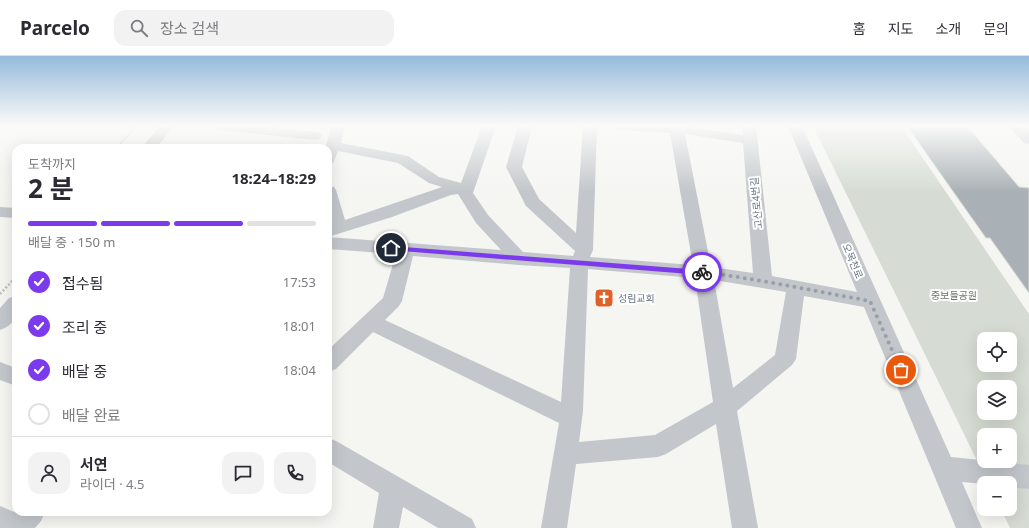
<!DOCTYPE html>
<html lang="ko">
<head>
<meta charset="utf-8">
<style>
  :root { --surface:#fff; --page:#f2f2f3; --text:#2b2b33; --muted:#7c7c81; --line:#e1e1e2; --accent:#7c3aed }
  body { margin:0; font-family:"Noto Sans","Noto Sans KR",sans-serif; background:var(--page); color:var(--text); height:100vh; display:flex; flex-direction:column; font-size:15px; white-space:nowrap }
  * { box-sizing:border-box; margin:0 }
  p { font-size:13px; color:var(--muted) }
  .icon { flex:none; width:22px; height:22px; fill:none; stroke:currentColor; stroke-width:2; stroke-linecap:round; stroke-linejoin:round }
  .map { position:relative; flex:1; overflow:hidden }
  .sheet { position:absolute; left:12px; top:88px; width:320px; height:372px; display:flex; flex-direction:column; background:var(--surface); border-radius:12px; box-shadow:0 4px 16px #0002 }
  .sheet>* { flex:none }
  .controls { position:absolute; left:977px; top:276px; display:grid; gap:8px }
  .controls a { display:grid; place-items:center; width:40px; height:40px; border-radius:8px; background:var(--surface); box-shadow:0 4px 16px #0002; font-size:20px }
  .pin { position:absolute; display:grid; place-items:center; width:34px; height:34px; color:#fff; margin:-17px; border:2px solid #fff; border-radius:50%; box-shadow:0 1px 4px #0007 }
  .courier { position:absolute; display:grid; place-items:center; width:40px; height:40px; margin:-20px; border:3px solid #7c3aed; border-radius:50%; background:#fff; color:#222; box-shadow:0 1px 5px #0007 }
  .head em { font-style:normal; font-weight:700 }
  .head div { display:flex; flex-direction:column-reverse }
  .head { display:flex; align-items:center; justify-content:space-between; height:68px; padding:0 16px }
  h1 { font-size:26px; font-weight:700; line-height:30px }
  .bar { display:grid; grid-template-columns:repeat(4,1fr); gap:6px 4px; align-content:center; height:48px; padding:0 16px }
  .bar i { height:5px; border-radius:3px; background:var(--line) }
  .bar .active { background:var(--accent) }
  .bar p { grid-column:span 4 }
  .line { display:flex; align-items:center; gap:10px; padding:0 16px; border-top:1px solid var(--line) }
  .line div { flex:1 }
  .round { display:grid; place-items:center; flex:none; width:42px; height:42px; border-radius:12px; background:var(--page) }
  ol { padding:0 16px; list-style:none }
  li { display:flex; align-items:center; gap:12px; height:44px }
  li p { margin-inline-start:auto }
  li .icon { padding:4px; border-radius:50%; background:var(--accent); color:#fff; stroke-width:4 }
  li:last-child { color:var(--muted) }
  li i { width:22px; height:22px; border:2px solid var(--line); border-radius:50% }
  header { display:flex; align-items:center; gap:24px; box-sizing:border-box; height:56px; padding:0 20px; background:var(--surface); border-bottom:1px solid var(--line) }
  header strong { font-size:19px }
  nav { display:flex; gap:22px; margin-inline-start:auto; font-size:14px }
  .search { width:280px; height:36px; background:var(--page); display:flex; align-items:center; gap:10px; box-sizing:border-box; padding:0 14px; border-radius:12px; color:var(--muted); font-size:15px }
  .map>svg:first-child { display:block }
  .green { fill:#d6dcd3; fill-rule:evenodd }
  .building { fill:#aab1b6; stroke:#d6d7d4 }
  .lines { fill:none; stroke-linecap:round; stroke-linejoin:round }
  .path-far1 { stroke:#bbbdbf; stroke-width:2; stroke-dasharray:1.5 1.5; stroke-linecap:butt }
  .path { stroke:#bbbdbf; stroke-width:2.5; stroke-dasharray:2 2; stroke-linecap:butt }
  .minor { fill:#c3c6ca; fill-rule:evenodd }
  .route { fill:#7c3aed }
  .done { stroke:#97a0a9; stroke-width:4; stroke-dasharray:0 7.2 }
  .labels { text-anchor:middle; dominant-baseline:central; stroke-width:4; stroke-linejoin:round; paint-order:stroke }
  .street-label { font-size:10px; fill:#657382; stroke:#fff }
  .park-label { font-size:10px; fill:#667964; stroke:#fff }
  .poi-label { font-size:10px; fill:#657382; stroke:#fff; text-anchor:start }
</style>
</head>
<body>
<header>
<strong>Parcelo</strong>
<div class="search"><svg class="icon" aria-label="search" viewBox="0 0 24 24"><circle cx="10" cy="10" r="6"/><path d="M15 15l6 6"/></svg>장소 검색</div>
<nav><a>홈</a><a>지도</a><a>소개</a><a>문의</a></nav>
</header>
<div class="map">
<svg width="1029" height="472" viewBox="0 0 1029 472">
  <rect width="100%" height="100%" fill="#f5f5f2"/>
  <path class="green" d="M813,70h88l128,188v214h-19l-9,-19h9v-26h-22zM984,283h26v26h-26zM984,331h26v26h-26zM984,379h26v26h-26z"/>
  <path class="building" d="M907,70h60l52,61 10,1v105l-39,-55h-4z"/>
  <g class="lines">
    <path class="path-far1" d="M116,92l21,-22"/>
    <path class="path" d="M0,238l16,-17"/>
    <g class="minor">
      <path d="M160,70h14l-18,22h-15z"/>
      <path d="M215,70h44l56,6 5,1 2,3 -2,3 -5,1 -93,-10 -5,-1z"/>
      <path d="M327,70h18l-4,17 67,13 31,21 22,6 21,-57h14l-23,67 15,22 35,37 50,4 2,-5 -49,-45 -20,-39 12,-41h14l-10,41 17,32 37,34 7,-107h14l-4,124 -3,7 103,8 -23,-132 -48,-3 -5,-1 -2,-3h68l60,9 -1,-9h14l16,150 85,16 -69,-166h14l149,331 78,8v24l-19,-2v-4l-26,1 -22,-2 20,46h-26l-92,-221 -60,-11 -8,63 -4,6 -55,46 21,117h-26l-16,-104 -50,30 -8,3 -82,7 -9,64h-26l18,-105 -186,-91 -37,37 -8,3v-22l55,-52 13,-44 -68,-5v-12l173,13 -25,-27 -18,-29 -7,1 -59,22 -64,20v-12h2l-2,-6v-34l6,2 2,3 9,30 97,-33 -13,-4 -31,-20 -60,-12 -5,12 -5,1v-16h-3l6,-19zM685,78l58,9 10,130 -42,-6zM413,200l106,9 51,3 -9,134 -176,-82 14,-14 3,-5zM588,213l107,9 18,124 -58,33 -76,7 4,-31zM714,224l72,12 -11,63 -42,33z"/>
      <path d="M1009,70h14l6,6v12l-5,-1z"/>
      <path d="M0,151l16,1v10l-16,-1z"/>
      <path d="M16,240c0,16 2,28 -16,34v-22l9,-10z"/>
      <path d="M0,306l16,6v18l-16,-6z"/>
      <path d="M328,382l8,3 136,78 4,9h-38l-35,-21 -4,21h-26l6,-35 -51,-31z"/>
      <path d="M0,450l14,6 2,-2v2h29l-4,9 -6,7h-35z"/>
    </g>
  </g>
  <linearGradient id="sky" x2="0" y2="1"><stop stop-color="#96bbdc"/><stop offset="0.51" stop-color="#fafaf9"/><stop offset="1" stop-color="#fafaf9" stop-opacity="0"/></linearGradient>
  <rect width="1029" height="136" fill="url(#sky)"/>
  <path class="route" d="M391,190l311,24 4,2 -4,3 -313,-25v-3z"/>
  <g class="lines">
    <path class="done" d="M702,216c57,7 112,19 168,29l31,69"/>
  </g>
  <defs>
    <g id="church-square" transform="scale(1)"><rect x="-9" y="-9" width="18" height="18" rx="4" fill="#de6129" stroke="#fff"/><path d="M-1.2-6h2.4v3.5h3.3v2.4h-3.3V6h-2.4V-.1h-3.3v-2.4h3.3Z" fill="#fff"/></g>
  </defs>
  <g fill-rule="evenodd">
    <use href="#church-square" x="604" y="242"/>
  </g>
  <g class="labels">
    <g class="street-label">
      <text transform="translate(756 147) rotate(-95)">고산로4번길</text>
      <text transform="translate(853 205) rotate(67)">오목천로</text>
    </g>
    <g class="park-label">
      <text x="954" y="239">중보들공원</text>
    </g>
    <g class="poi-label">
      <text x="618" y="242">성림교회</text>
    </g>
  </g>
</svg>
<div class="controls">
<a><svg class="icon" aria-label="locate" viewBox="0 0 24 24"><circle cx="12" cy="12" r="6"/><path d="M12 2v4M12 18v4M2 12h4M18 12h4"/></svg></a>
<a><svg class="icon" aria-label="layers" viewBox="0 0 24 24"><path d="M12 4l9 5-9 5-9-5zM3 14l9 5 9-5"/></svg></a>
<a>+</a>
<a>−</a>
</div>
<div class="pin" style="left:901px;top:314px;background:#ea580c"><svg class="icon" aria-label="bag" viewBox="0 0 24 24"><path d="M5 8h14l-1 12H6zM9 8a3 3 0 0 1 6 0"/></svg></div>
<div class="pin" style="left:391px;top:192px;background:#1f2937"><svg class="icon" aria-label="home" viewBox="0 0 24 24"><path d="M3 11l9-7 9 7M6 9v11h12V9"/></svg></div>
<div class="courier" style="left:702px;top:216px"><svg class="icon" aria-label="bike" viewBox="0 0 24 24"><circle cx="6" cy="16" r="4"/><circle cx="18" cy="16" r="4"/><path d="M6 16l4-8h5l3 8M10 8l3 8H6M13 5h3"/></svg></div>
<section class="sheet">
<div class="head"><div><h1>2 분</h1><p>도착까지</p></div><em>18:24–18:29</em></div>
<div class="bar"><i class="active"></i><i class="active"></i><i class="active"></i><i></i><p>배달 중 · 150 m</p></div>
<ol>
<li><svg class="icon" aria-label="check" viewBox="0 0 24 24"><path d="M5 12l5 5 9-10"/></svg>접수됨<p>17:53</p></li>
<li><svg class="icon" aria-label="check" viewBox="0 0 24 24"><path d="M5 12l5 5 9-10"/></svg>조리 중<p>18:01</p></li>
<li><svg class="icon" aria-label="check" viewBox="0 0 24 24"><path d="M5 12l5 5 9-10"/></svg>배달 중<p>18:04</p></li>
<li><i></i>배달 완료</li>
</ol>
<div class="line" style="height:72px"><a class="round"><svg class="icon" aria-label="person" viewBox="0 0 24 24"><circle cx="12" cy="8" r="4"/><path d="M4 21q1-7 8-7t8 7"/></svg></a><div><b>서연</b><p>라이더 · 4.5</p></div><a class="round"><svg class="icon" aria-label="chat" viewBox="0 0 24 24"><path d="M4 5h16v11H9l-5 4z"/></svg></a><a class="round"><svg class="icon" aria-label="phone" viewBox="0 0 24 24"><path d="M5 4h4l2 5-3 2q2 4 5 5l2-3 5 2v4C11 20 4 13 5 4z"/></svg></a></div>
</section>
</div>
</body>
</html>
